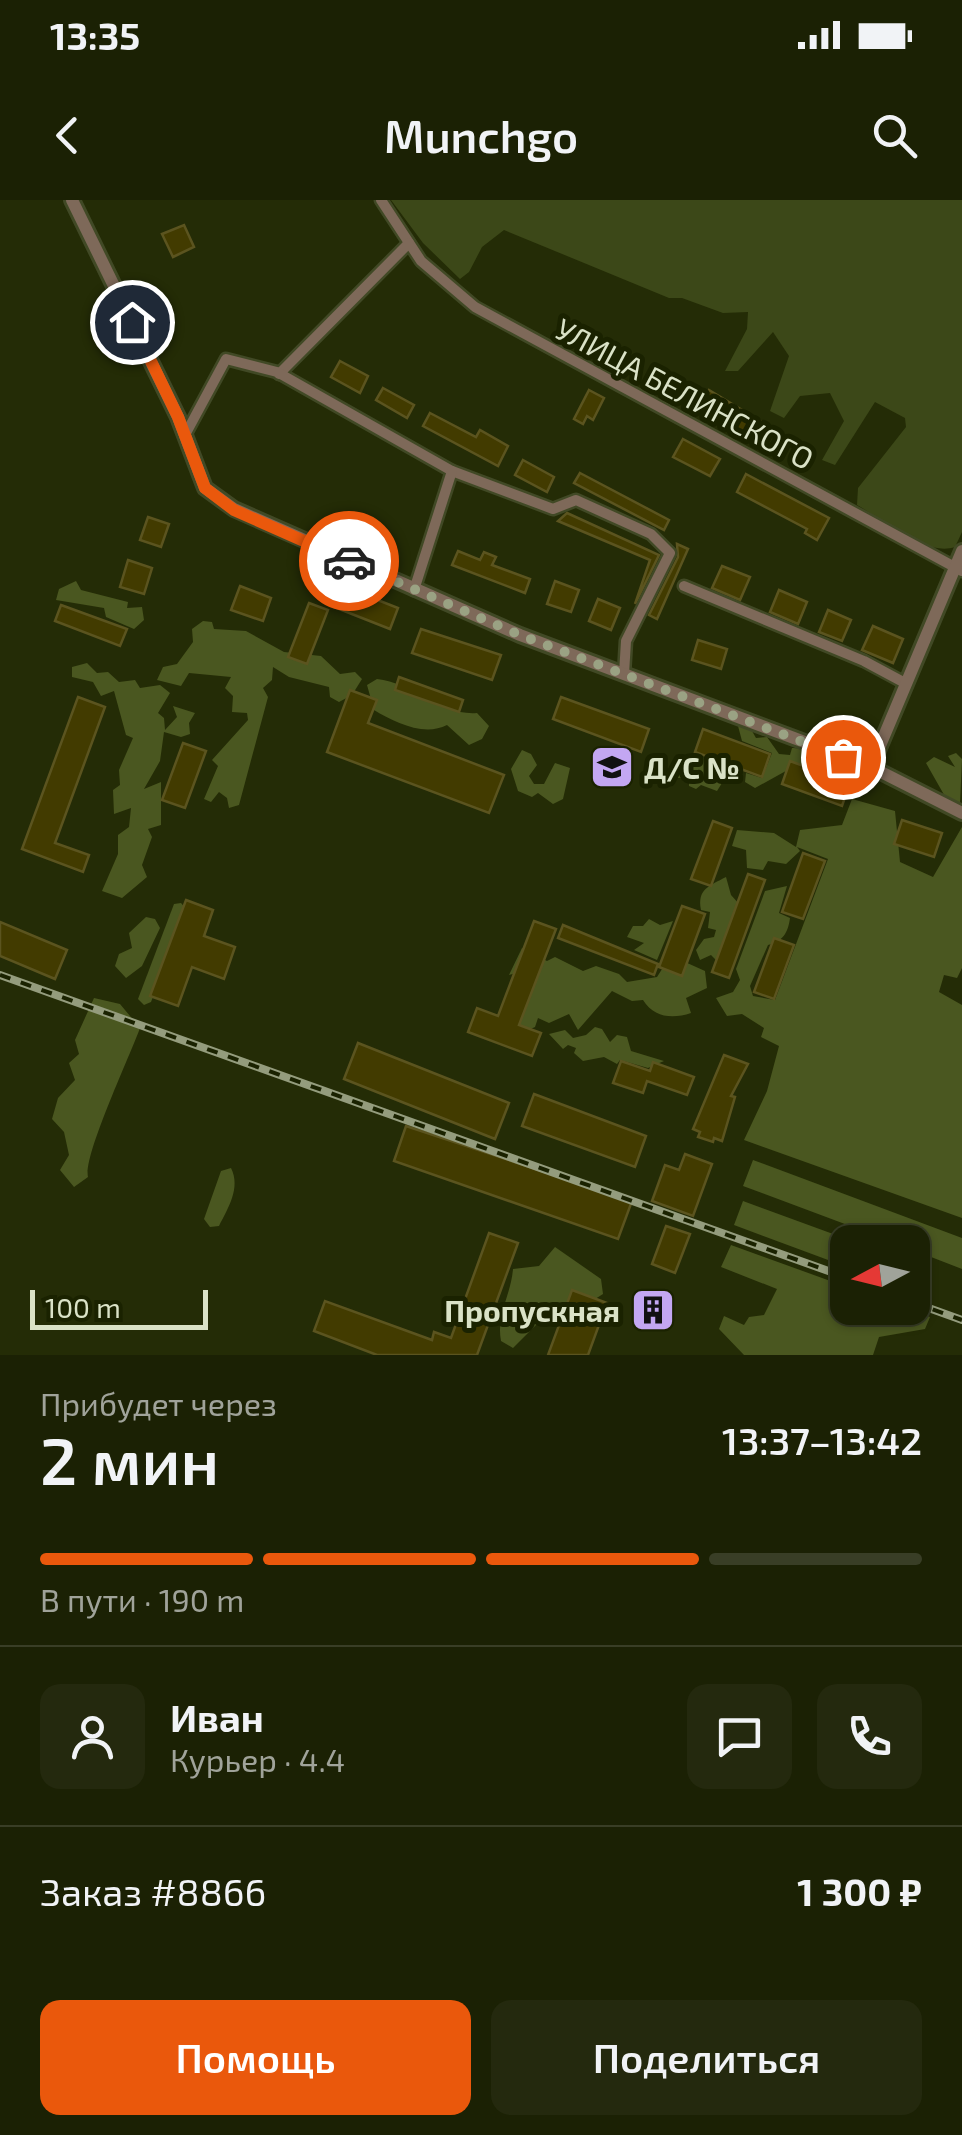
<!DOCTYPE html>
<html lang="ru">
<head>
<meta charset="utf-8">
<style>
  :root { --surface:#1b2104; --page:#24290e; --text:#f1f3f6; --muted:#a0a39a; --line:#393e26; --accent:#ea580c }
  body { margin:0; font-family:"Exo 2",sans-serif; background:var(--page); color:var(--text); height:100vh; display:flex; flex-direction:column; font-size:38px; white-space:nowrap }
  * { box-sizing:border-box; margin:0 }
  p { font-size:32px; color:var(--muted) }
  .icon { flex:none; width:55px; height:55px; fill:none; stroke:currentColor; stroke-width:2; stroke-linecap:round; stroke-linejoin:round }
  .map { position:relative; height:1155px; overflow:hidden }
  .drawer { display:flex; flex-direction:column; background:var(--surface); flex:1 }
  .drawer>* { flex:none }
  .needle { width:65px; rotate:263deg }
  .buttons { position:absolute; left:830px; top:1025px; display:grid; gap:20px }
  .buttons a { display:grid; place-items:center; width:100px; height:100px; border-radius:20px; background:var(--surface); box-shadow:0 2px 8px #0004,0 0 0 2px var(--line); font-size:50px }
  .scale { position:absolute; left:30px; bottom:25px; width:178px; box-sizing:border-box; padding-left:10px; border:5px solid #dae2c7; border-top:0; font-size:28px; line-height:35px; white-space:nowrap; color:#dae2c7; -webkit-text-stroke:8px #1a2200; paint-order:stroke }
  .pin { position:absolute; display:grid; place-items:center; width:85px; height:85px; color:#fff; margin:-42px; border:5px solid #fff; border-radius:50%; box-shadow:0 2px 10px #0007 }
  .courier { position:absolute; display:grid; place-items:center; width:100px; height:100px; margin:-50px; border:8px solid #ea580c; border-radius:50%; background:#fff; color:#222; box-shadow:0 2px 12px #0007 }
  .summary em { font-style:normal; font-weight:600 }
  .summary div { display:flex; flex-direction:column-reverse }
  .summary { display:flex; align-items:center; justify-content:space-between; height:170px; padding:0 40px }
  h1 { font-size:65px; font-weight:600; line-height:75px }
  .bar { display:grid; grid-template-columns:repeat(4,1fr); gap:15px 10px; align-content:center; height:120px; padding:0 40px }
  .bar i { height:12px; border-radius:8px; background:var(--line) }
  .bar .on { background:var(--accent) }
  .bar p { grid-column:span 4 }
  .line { display:flex; align-items:center; gap:25px; padding:0 40px; border-top:2px solid var(--line) }
  .line div { flex:1 }
  .round { display:grid; place-items:center; flex:none; width:105px; height:105px; border-radius:20px; background:var(--page) }
  .primary-button { display:flex; gap:20px; margin-top:auto; padding:20px 40px }
  .primary-button a { flex:1; height:115px; border-radius:20px; background:var(--accent); color:#fff; font-size:40px; font-weight:600; line-height:115px; text-align:center }
  .primary-button a+a { background:var(--page); color:var(--text) }
  .status { display:flex; justify-content:space-between; align-items:center; height:70px; padding:0 50px; background:var(--surface); direction:ltr }
  .status svg { height:28px; fill:currentColor }
  header { display:flex; justify-content:space-between; align-items:center; height:130px; padding:0 40px; background:var(--surface); font-size:45px; font-weight:600 }
  .map>svg:first-child { display:block }
  .green { fill:#3c4818 }
  .forest { fill:#4a5720 }
  .building { fill:#423b00; stroke:#5b541f; stroke-width:2.5 }
  .lines { fill:none; stroke-linecap:round; stroke-linejoin:round }
  .minor-casing { stroke:#414925; stroke-width:15 }
  .tertiary-casing { stroke:#414925; stroke-width:18 }
  .minor { stroke:#7e6959; stroke-width:10 }
  .tertiary { stroke:#7e6959; stroke-width:12 }
  .rail-casing { stroke:#949c7d; stroke-width:8 }
  .rail { stroke:#1a2200; stroke-width:4; stroke-dasharray:11; stroke-linecap:butt }
  .done { stroke:#9aa283; stroke-width:10; stroke-dasharray:0 18 }
  .route { stroke:#ea580c; stroke-width:12 }
  .labels { text-anchor:middle; dominant-baseline:central; stroke-width:10; stroke-linejoin:round; paint-order:stroke }
  .street-label { font-size:30px; fill:#dae2c7; stroke:#1a2200 }
  .poi-label { font-size:30px; font-weight:bold; fill:#dae2c7; stroke:#1a2200; text-anchor:start }
</style>
</head>
<body>
<div class="status"><b>13:35</b><svg viewBox="0 0 49 12"><path d="M0 12V9h3v3zM5 12V6h3v6zM10 12V3h3v9zM15 12V0h3v12zM26 1h20v11H26zM47 4h2v5h-2z"/></svg></div>
<header><svg class="icon" aria-label="back" viewBox="0 0 24 24"><path d="M15 5l-7 7 7 7"/></svg>Munchgo<svg class="icon" aria-label="search" viewBox="0 0 24 24"><circle cx="10" cy="10" r="6"/><path d="M15 15l6 6"/></svg></header>
<div class="map">
<svg width="962" height="1155" viewBox="0 0 962 1155">
  <rect width="100%" height="100%" fill="#242c06"/>
  <path class="green" d="M391,0h571v332l-7,15c-30,10 -73,-28 -98,-42l1,-17 48,-61 -1,-9 -30,-16 -40,63 -13,-5 22,-39 -14,-28 -30,3 -16,22 -14,-7 19,-55 -16,-24 -35,39h-13l22,-42 1,-17 -25,1 -41,-15h-13l-165,-68 -22,17 -13,25 -9,7 -37,-36z"/>
  <g class="forest">
    <path d="M76,381l5,9 47,12 -1,6 15,-1 2,13 -10,9 -28,-12 -2,-9 -48,-8 3,-11z"/>
    <path d="M203,421l9,1 2,7 32,2 38,21 37,4 19,18 15,-2 7,7 -10,16 -13,7 -9,-5 -1,-10 -40,-10 -16,-10 -1,13 -9,8 5,9 -29,108 -10,3 -2,-10 -8,-6 -8,10 -7,-3 14,-33 -6,-6 36,-40 -1,-7 -15,-1 1,-16 -8,-8 6,-11 -42,-4 -8,13 -24,-6 6,-13 14,-3 16,-22 -1,-13z"/>
    <path d="M87,463l10,10 11,-1 11,10 16,-2 5,8 20,-3 10,8 -12,20 6,5 1,12 12,-13 -4,-11 22,7 -6,10 1,11 -9,3 -17,-5 -4,29 -16,28 17,-7v43l-13,4 4,8 -10,28 5,12 -25,21 -20,-7 16,-37v-19l11,-8 2,-19 -17,6 -1,-24 7,-5 -1,-15 14,-32 -7,-3 -12,-44 -13,5 -8,-14 -21,-5v-10z"/>
    <path d="M377,479c36,4 65,37 100,34l12,13 -7,13 -13,6 -22,-20c-23,12 -53,-3 -73,-15l-7,-25z"/>
    <path d="M748,524l8,14 11,-1 12,17 11,1 2,-7c21,-1 44,18 66,22l4,8 -10,9 -9,1 -25,-22 -12,5 -13,-4 -38,21 -10,-6 1,-9 16,5 10,-25 -30,-12 -4,-15z"/>
    <path d="M522,550l9,4 6,11 -8,11 5,8h10l11,-21 15,5 -7,31 -10,5 -15,-11 -6,4 -14,-6 -7,-22z"/>
    <path d="M956,553l6,6 -2,45 -13,-4 -21,-37 8,-6 21,10 -7,-11z"/>
    <path d="M694,554l42,15 -5,7 -13,-1 4,8 -5,8 -16,-6 -5,4 -7,-3v-9l-11,1 -5,-8z"/>
    <path d="M852,599l43,12 5,51 33,15 29,-50v141l-5,10 -13,-3 -5,17 23,13v213l-218,-78 23,-49 12,-45 -18,-9 3,-9 -22,-14 -15,2 -11,-18 17,-6 7,-12 -4,-11 29,-78 22,-5 -8,27 11,5c-2,15 -7,23 -22,27l-18,41 3,10 22,4 53,-141 -31,-12 3,4 -14,13 -18,-3 -5,9 -16,-2 -1,-18 -14,-4 5,-16 37,3 22,14 4,-17 42,-5z"/>
    <path d="M726,677l5,18 9,10 -20,59 -9,-9 -11,5 -4,-10 8,-11 10,-2 2,-7 -8,-2 2,-16 -9,-2c-4,-21 8,-24 25,-33z"/>
    <path d="M181,703l5,6 -35,93 -7,3 -6,-6 36,-95z"/>
    <path d="M146,717l9,2 5,9 -18,38 -16,12 -11,-12 4,-12 13,-6 -3,-15z"/>
    <path d="M649,719l11,6 13,-4 -16,39 -23,-10 10,-7 -17,-6 6,-11h10z"/>
    <path d="M522,748l25,13 8,-4 28,14 13,-5 23,8 8,8 30,-5 7,-11 21,-4 20,9 2,17 -21,10 5,15c-18,6 -37,5 -48,-13l-11,1 -20,-10 -34,39 -9,-16 -20,9 -11,-5 -3,9 -9,4 -9,-4 9,-57 -17,5z"/>
    <path d="M94,798l26,6 20,24c-10,28 -57,128 -52,149l-14,10 -14,-17 9,-15 -5,-23 -12,-13 6,-21 17,-18 -6,-17 10,-9 -4,-14z"/>
    <path d="M595,827l7,2 8,13 7,-7 10,2 4,14 33,10 -16,7 -28,-8 -3,4 -13,-7 -21,4 -9,-8 2,-5 -8,-3 -5,4 -14,-15 16,-4 8,8 13,-3z"/>
    <path d="M753,960l209,78v31l-49,-19 -1,-8h-19l-150,-56z"/>
    <path d="M231,968c10,20 -3,40 -12,58l-9,1 -6,-8 17,-48z"/>
    <path d="M743,1001l112,41h-7l-1,25 -113,-42z"/>
    <path d="M731,1045l116,42 1,21h56l26,9 -5,12 -46,8 -6,18h-129l-25,-26 5,-13 20,9 5,-8 15,-2 13,-26 -56,-22z"/>
    <path d="M555,1047l46,32 2,15 -47,30 -5,-14 -38,38 -12,-7c-5,-26 10,-46 12,-72l26,-3z"/>
  </g>
  <g class="building">
    <path d="M184,25l10,22 -21,10 -11,-23z"/>
    <path d="M340,161l28,15 -8,17 -29,-16z"/>
    <path d="M383,188l31,17 -7,13 -31,-18z"/>
    <path d="M589,190l15,8 -11,22 -6,-4 -4,8 -9,-5z"/>
    <path d="M709,190l58,35 -9,17 -58,-34z"/>
    <path d="M430,213l46,24 4,-7 28,16 -10,20 -75,-40z"/>
    <path d="M683,239l37,20 -10,17 -37,-19z"/>
    <path d="M523,260l31,17 -7,15 -32,-17z"/>
    <path d="M580,273l89,47 -5,10 -90,-47z"/>
    <path d="M746,274l83,44 -12,22 -12,-7 2,-4 -70,-37z"/>
    <path d="M567,313l92,42 -24,49 15,-44 -92,-39z"/>
    <path d="M148,317l21,7 -8,23 -21,-7z"/>
    <path d="M677,344l11,5 -31,70 -8,-4 29,-58z"/>
    <path d="M458,351l22,9 4,-8 12,5 -4,8 38,14 -5,14 -73,-28z"/>
    <path d="M128,360l24,8 -8,26 -24,-7z"/>
    <path d="M722,366l28,11 -10,23 -28,-12z"/>
    <path d="M555,381l24,9 -8,22 -24,-8z"/>
    <path d="M240,386l31,12 -8,23 -32,-11z"/>
    <path d="M342,386l56,22 -8,21 -56,-22z"/>
    <path d="M779,390l28,12 -9,22 -28,-12z"/>
    <path d="M598,399l22,9 -9,22 -22,-9z"/>
    <path d="M309,403l19,7 -21,54 -19,-7z"/>
    <path d="M61,405l66,24 -7,17 -65,-25z"/>
    <path d="M828,410l23,10 -9,21 -23,-9z"/>
    <path d="M873,426l30,13 -10,24 -31,-13z"/>
    <path d="M421,429l80,26 -9,25 -80,-27z"/>
    <path d="M698,440l29,9 -6,20 -29,-9z"/>
    <path d="M399,477l64,23 -4,12 -64,-22z"/>
    <path d="M350,490l27,10 -9,23 136,52 -15,38 -162,-61z"/>
    <path d="M78,497l27,10 -50,136 34,12 -6,17 -61,-23z"/>
    <path d="M561,497l88,32 -8,23 -88,-33z"/>
    <path d="M703,529l67,25 -8,23 -67,-25z"/>
    <path d="M183,543l23,8 -21,57 -23,-8z"/>
    <path d="M790,561l60,22 -8,23 -60,-22z"/>
    <path d="M902,620l40,13 -8,24 -40,-13z"/>
    <path d="M713,621l19,7 -21,58 -20,-7z"/>
    <path d="M803,653l22,8 -22,58 -21,-7z"/>
    <path d="M748,674l17,6 -36,98 -17,-6z"/>
    <path d="M186,700l27,10 -9,26 31,11 -11,32 -32,-12 -14,39 -28,-10z"/>
    <path d="M682,706l23,8 -23,62 -23,-9z"/>
    <path d="M534,721l22,8 -37,96 22,8 -9,23 -64,-24 9,-24 21,8z"/>
    <path d="M0,722l67,28 -12,29 -55,-23z"/>
    <path d="M563,725l95,39 -4,11 -96,-37z"/>
    <path d="M774,738l20,7 -20,54 -20,-7z"/>
    <path d="M358,843l151,60 -14,36 -151,-60z"/>
    <path d="M724,855l24,9 -17,32 4,1 -13,44 -8,-3 -1,4 -15,-5 2,-5 -7,-3z"/>
    <path d="M621,861l29,10 3,-9 41,15 -7,18 -40,-14 -4,12 -30,-10z"/>
    <path d="M534,894l112,42 -11,31 -113,-41z"/>
    <path d="M406,926l226,75 -14,38 -224,-78z"/>
    <path d="M685,954l27,10 -19,52 -41,-15 13,-36 14,5z"/>
    <path d="M666,1026l24,8 -15,39 -23,-9z"/>
    <path d="M489,1033l29,10 -41,112h-100l-63,-24 11,-30 107,39 2,-8 17,6z"/>
    <path d="M572,1090l35,13 -19,52h-40z"/>
  </g>
  <g class="lines">
    <g class="minor-casing">
      <g id="minor">
        <path d="M381,0l40,61 54,46 487,264"/>
        <path d="M279,174l130,-131"/>
        <path d="M185,235l41,-76 51,13 175,99 101,38 23,-9 75,34 19,19 -44,88 -2,33"/>
        <path d="M684,386l180,75 41,22"/>
        <path d="M414,390l38,-119"/>
      </g>
    </g>
    <g class="tertiary-casing">
      <g id="tertiary">
        <path d="M72,0l106,217 27,71 29,21 286,126 351,132 91,46"/>
        <path d="M871,567l91,-216"/>
      </g>
    </g>
    <use href="#minor" class="minor"/>
    <use href="#tertiary" class="tertiary"/>
    <g class="rail-casing">
      <g id="rail">
        <path d="M0,775l848,303"/>
        <path d="M912,1102l50,18"/>
      </g>
    </g>
    <use href="#rail" class="rail"/>
  </g>
  <g class="lines">
    <path class="done" d="M349,361l171,74 323,122"/>
    <path class="route" d="M132,122l46,95 27,71 29,22 115,51"/>
  </g>
  <defs>
    <g id="school-square" transform="scale(2.25)"><rect x="-9" y="-9" width="18" height="18" rx="4" fill="#c3a7f2" stroke="#1a2200"/><path d="M0-5L7-2L0 1L-7-2ZM-4 1L0 2.5L4 1V4Q0 6-4 4Z" fill="#111"/></g>
    <g id="building-square" transform="scale(2.25)"><rect x="-9" y="-9" width="18" height="18" rx="4" fill="#c3a7f2" stroke="#1a2200"/><path d="M-4-6H4V6H1V3H-1V6H-4ZM-2.5-4.3h1.7v1.8h-1.7ZM.8-4.3h1.7v1.8H.8ZM-2.5-1h1.7V.8h-1.7ZM.8-1h1.7V.8H.8Z" fill="#111"/></g>
  </defs>
  <g fill-rule="evenodd">
    <use href="#school-square" x="612" y="567"/>
    <use href="#building-square" x="653" y="1110"/>
  </g>
  <g class="labels">
    <g class="street-label">
      <text transform="translate(685 193) rotate(28)">УЛИЦА БЕЛИНСКОГО</text>
    </g>
    <g class="poi-label">
      <text x="644" y="567">Д/С №</text>
      <text x="620" y="1110" text-anchor="end">Пропускная</text>
    </g>
  </g>
</svg>
<div class="buttons">
<a><svg class="needle" viewBox="-14 -14 28 28"><path d="M0-13l5 13h-10z" fill="#e53935"/><path d="M0 13l5-13h-10z" fill="#a0a39a"/></svg></a>
</div>
<div class="scale">100 m</div>
<div class="pin" style="left:843px;top:557px;background:#ea580c"><svg class="icon" aria-label="bag" viewBox="0 0 24 24"><path d="M5 8h14l-1 12H6zM9 8a3 3 0 0 1 6 0"/></svg></div>
<div class="pin" style="left:132px;top:122px;background:#1f2937"><svg class="icon" aria-label="home" viewBox="0 0 24 24"><path d="M3 11l9-7 9 7M6 9v11h12V9"/></svg></div>
<div class="courier" style="left:349px;top:361px"><svg class="icon" aria-label="car" viewBox="0 0 24 24"><path d="M5 17H2v-5l4-1 3-4h7l3 4 3 1v5h-3M9 17h6M6 11h13"/><circle cx="7" cy="17" r="2"/><circle cx="17" cy="17" r="2"/></svg></div>
</div>
<section class="drawer">
<div class="summary"><div><h1>2 мин</h1><p>Прибудет через</p></div><em>13:37–13:42</em></div>
<div class="bar"><i class="on"></i><i class="on"></i><i class="on"></i><i></i><p>В пути · 190 m</p></div>
<div class="line" style="height:180px"><a class="round"><svg class="icon" aria-label="person" viewBox="0 0 24 24"><circle cx="12" cy="8" r="4"/><path d="M4 21q1-7 8-7t8 7"/></svg></a><div><b>Иван</b><p>Курьер · 4.4</p></div><a class="round"><svg class="icon" aria-label="chat" viewBox="0 0 24 24"><path d="M4 5h16v11H9l-5 4z"/></svg></a><a class="round"><svg class="icon" aria-label="phone" viewBox="0 0 24 24"><path d="M5 4h4l2 5-3 2q2 4 5 5l2-3 5 2v4C11 20 4 13 5 4z"/></svg></a></div>
<div class="line" style="height:130px"><div>Заказ #8866</div><b>1 300 ₽</b></div>
<div class="primary-button"><a>Помощь</a><a>Поделиться</a></div>
</section>
</body>
</html>
